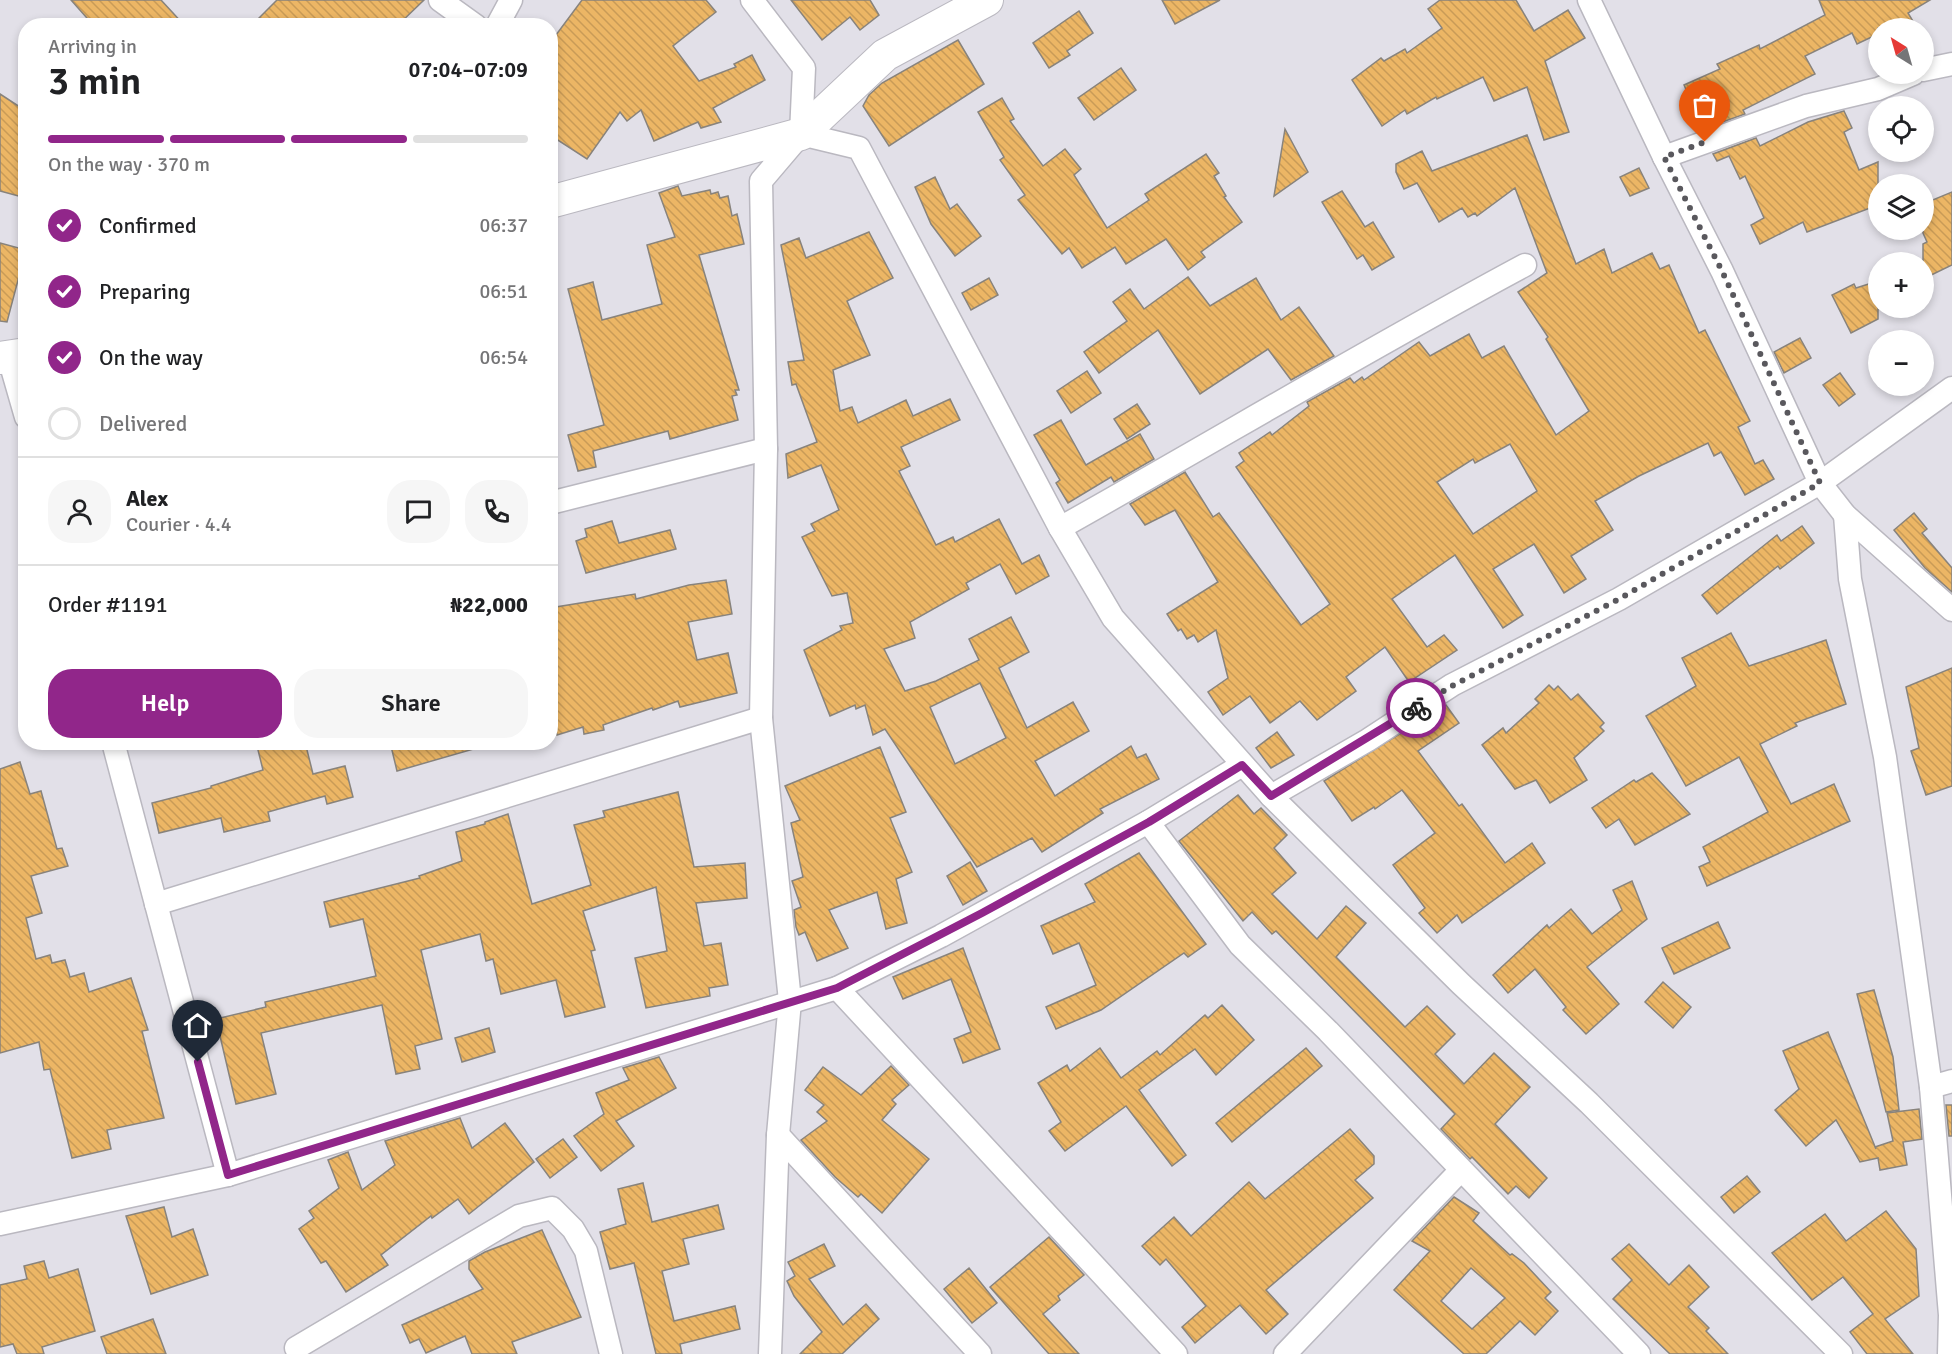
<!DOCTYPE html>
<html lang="en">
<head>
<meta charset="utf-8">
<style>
  :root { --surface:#fff; --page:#f6f6f6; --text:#202124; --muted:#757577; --line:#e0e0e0; --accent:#91268a }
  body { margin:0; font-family:Signika,sans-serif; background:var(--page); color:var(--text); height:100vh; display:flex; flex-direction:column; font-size:22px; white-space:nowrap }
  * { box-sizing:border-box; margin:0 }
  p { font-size:20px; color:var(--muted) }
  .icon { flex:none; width:33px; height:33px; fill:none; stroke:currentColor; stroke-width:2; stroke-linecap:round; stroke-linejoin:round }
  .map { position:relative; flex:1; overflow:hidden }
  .details { position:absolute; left:18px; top:18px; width:540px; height:732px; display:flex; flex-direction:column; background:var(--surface); border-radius:24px; box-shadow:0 3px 9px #0003 }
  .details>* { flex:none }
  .needle { width:39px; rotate:323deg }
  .tools { position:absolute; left:1868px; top:18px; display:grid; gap:12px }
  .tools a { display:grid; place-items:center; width:66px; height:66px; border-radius:50%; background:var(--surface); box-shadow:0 3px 9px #0003; font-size:30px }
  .pin { position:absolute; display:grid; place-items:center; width:51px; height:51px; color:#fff; margin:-62px -26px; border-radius:50% 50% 50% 0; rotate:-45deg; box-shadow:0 0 6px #0007 }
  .pin .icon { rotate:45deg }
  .courier { position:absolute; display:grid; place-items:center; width:60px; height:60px; margin:-30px; border:4px solid #91268a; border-radius:50%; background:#fff; color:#222; box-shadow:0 2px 8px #0007 }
  .headline em { font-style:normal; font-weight:600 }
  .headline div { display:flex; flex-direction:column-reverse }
  .headline { display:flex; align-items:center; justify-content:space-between; height:102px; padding:0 30px }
  h1 { font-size:39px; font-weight:600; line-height:45px }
  .bar { display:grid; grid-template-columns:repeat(4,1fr); gap:9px 6px; align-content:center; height:72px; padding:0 30px }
  .bar i { height:8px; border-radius:4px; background:var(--line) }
  .bar .active { background:var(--accent) }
  .bar p { grid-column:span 4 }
  .line { display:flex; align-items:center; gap:15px; padding:0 30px; border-top:2px solid var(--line) }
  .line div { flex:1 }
  .round { display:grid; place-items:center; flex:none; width:63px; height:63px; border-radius:24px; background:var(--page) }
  ol { padding:0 30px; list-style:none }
  li { display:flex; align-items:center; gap:18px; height:66px }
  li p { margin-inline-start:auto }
  li .icon { padding:6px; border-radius:50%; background:var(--accent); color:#fff; stroke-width:4 }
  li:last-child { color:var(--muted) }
  li i { width:33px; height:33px; border:3px solid var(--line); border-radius:50% }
  .cta { display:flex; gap:12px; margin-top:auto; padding:12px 30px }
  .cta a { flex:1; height:69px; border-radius:24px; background:var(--accent); color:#fff; font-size:24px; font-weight:600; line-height:69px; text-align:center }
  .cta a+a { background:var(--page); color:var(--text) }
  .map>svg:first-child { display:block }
  .building { fill:url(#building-back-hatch); stroke:#88837c; stroke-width:1.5; fill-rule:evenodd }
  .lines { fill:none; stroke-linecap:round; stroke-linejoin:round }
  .street-casing { stroke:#bab8c0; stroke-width:25 }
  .secondary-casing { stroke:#bab8c0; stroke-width:34 }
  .street { stroke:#fff; stroke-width:22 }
  .secondary { stroke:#fff; stroke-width:32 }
  .done { stroke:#59585d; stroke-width:6; stroke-dasharray:0 10.8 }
  .route { stroke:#91268a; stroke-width:8 }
</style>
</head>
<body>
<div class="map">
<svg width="1952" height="1354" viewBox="0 0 1952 1354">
  <defs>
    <pattern id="building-back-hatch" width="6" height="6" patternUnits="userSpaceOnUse" patternTransform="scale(1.5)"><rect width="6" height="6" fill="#ecb665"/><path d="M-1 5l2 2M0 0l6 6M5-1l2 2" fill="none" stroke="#c99b57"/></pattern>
  </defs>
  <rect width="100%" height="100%" fill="#e2e0e8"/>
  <g class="building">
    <path d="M71,0h90l24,26h-91z"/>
    <path d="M277,0h147l-27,26h-146z"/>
    <path d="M582,0h124l10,12 -43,34 26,35 37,-14 -2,-3 18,-9 13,25 -52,28 8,14 -20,6 -3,-6 -44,19 -13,-31 -14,11 -7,-9 -33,47 -37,-24v-92z"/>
    <path d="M791,0h79l9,15 -19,15 -10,-13 -28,23z"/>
    <path d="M1162,0h58l-45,24z"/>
    <path d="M1440,0h76l18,31 34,-21 17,28 -40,23 24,71 -25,8 -17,-53 -33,14 -11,-24 -46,22 -1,-2 -29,17 -2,-4 -23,16 -30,-46 29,-22 3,3 21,-12 2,4 35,-25 -14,-19z"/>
    <path d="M1819,0h111l-22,13 9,15h-39v6l-21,10 -5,-11 -47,23 10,18 -72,36 2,4 -42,15 -19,-44 36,-16 -3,-5 42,-19 1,4 65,-34z"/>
    <path d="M1079,11l14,22 -26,18 3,4 -21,13 -16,-25z"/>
    <path d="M958,40l26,44 -95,62 -26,-40 6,-11 13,-12z"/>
    <path d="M1121,68l15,22 -42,30 -16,-22z"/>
    <path d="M0,94l26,17v87l-26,-7z"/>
    <path d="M1002,98l12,21 -4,2 33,45 22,-17 16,20 -7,6 33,53 42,-28 -4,-6 61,-40 13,19 -5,3 12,20 -2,1 18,25 -41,30 4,5 -17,13 -22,-31 -40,25 -11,-17 -33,21 -13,-20 -7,6 -44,-54 7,-5 -25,-35 4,-3 -26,-45z"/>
    <path d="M1844,111l8,17 -8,4 15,38 19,-8v43l-71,27 -4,-10 -43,22 -9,-19 13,-7 -19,-42 -5,3 -11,-23 -12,5 -4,-7 43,-16 4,8 48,-24z"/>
    <path d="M1285,129l23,43 -34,24z"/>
    <path d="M1527,135l49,129 28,-15 8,24 40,-20 8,16 9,-4 30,68 6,-3 45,91 -12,6 17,37 8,-4 11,19 -29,16 -24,-43 -7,4 -6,-13 -69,33 -44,25 18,29 -42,26 15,23 -22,14 -30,-49 -41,25 30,46 -20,13 -48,-73 -63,44 35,48 17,-12 13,15 -48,32 -24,-35 -39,30 10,14 -39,29 -17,-19 -30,22 -20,-27 -27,19 -15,-23 20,-14 -12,-48 -18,12 -4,-7 -7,4 -6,-10 -3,2 -11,-17 51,-32 -43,-72 -30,15 -15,-21 55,-32 28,45 6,-4 82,112 29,-21 -94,-137 8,-6 -5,-8 31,-21 2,3 37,-29 -2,-4 43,-24 4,5 8,-6 2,3 55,-38 11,14 39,-22 13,24 22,-12 52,89 33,-24 -43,-72 2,-2 -30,-45 29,-19 -32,-85 -38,28 -2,-3 -7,4 -6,-9 -23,14 -22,-39 -13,6 -8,-17v-8l26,-13 10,20zM1510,444l27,47 -64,43 -36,-52 36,-23 2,4z"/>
    <path d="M1639,168l10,20 -19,8 -10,-19z"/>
    <path d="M935,177l15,32 7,-5 24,32 -26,20 -24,-32 -16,-37z"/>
    <path d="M678,186l4,10 28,-6 1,4 7,-2 2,6 8,-2 4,20 5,-2 7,30 -45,11 40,135h-4l2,5 -5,1 6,24 -68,19 -2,-8 -75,20 3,16 -18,4 -10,-36 36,-10 -36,-136 25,-7 9,38 60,-16 -15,-59 28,-8 -16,-44z"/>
    <path d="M1342,191l23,36 8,-5 21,35 -22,13 -9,-15 -6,4 -35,-57z"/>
    <path d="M1952,192v73l-29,14v-35l4,-2 -4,-9v-29z"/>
    <path d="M869,232l24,46 -46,23 23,54 -37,15 7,41 12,-4 6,16 48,-23 7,16 37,-17 10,21 -59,27 9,19 -11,5 37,74 17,-8 2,5 44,-23 23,45 17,-9 10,21 -33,18 -16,-30 -34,19 3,6 -59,33 5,16 -31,11 21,42 31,-10 43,-21 -10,-21 42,-22 18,35 -30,16 28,60 46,-26 16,29 -54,30 20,35 76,-50 6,12 9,-4 13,25 -59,30 3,4 -61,39 -10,-14 -55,29 -92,-138 -12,6 -8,-30 -9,4 -1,-4 -25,11 -26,-66 38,-20 -2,-4 13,-3 -6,-30 -15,3 -30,-59 13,-6 -4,-7 28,-14 -18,-45 -33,13 -2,-24 31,-12 -21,-58 -4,1 -4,-23 16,-2 -23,-115 18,-7 7,20zM980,683l26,55 -51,26 -25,-57z"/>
    <path d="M0,243l26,7 -19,72 -7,-1z"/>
    <path d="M1188,277l22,29 46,-28 25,42 18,-13 35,49 -43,24 -23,-31 -68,45 -42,-64 -59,43 -15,-21 43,-31 -14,-19 17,-13 14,20z"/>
    <path d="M989,278l9,17 -27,15 -9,-17z"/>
    <path d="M1878,281v38l-27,14 -19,-38 22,-11 2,4z"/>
    <path d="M1800,338l11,20 -27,15 -10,-21z"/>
    <path d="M1087,371l14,22 -30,20 -14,-22z"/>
    <path d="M1840,373l15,21 -16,12 -16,-21z"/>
    <path d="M1137,404l13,20 -23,15 -13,-20z"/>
    <path d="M1061,420l25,45 54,-31 14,25 -40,23 -3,-5 -43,26 -12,-20 4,-3 -26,-45z"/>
    <path d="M1914,513l13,16 -5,4 30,35v24l-27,-24 -31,-38z"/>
    <path d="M612,521l7,22 51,-13 6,19 -90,24 -10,-32 11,-4 -2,-8z"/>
    <path d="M1802,526l12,17 -34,26 -2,-3 -61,48 -15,-19 75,-60 4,6z"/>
    <path d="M726,580l6,34 -44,8 9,38 31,-7 9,40 -57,14 -2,-6 -25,9 -1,-2 -49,17 1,5 -20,4 -1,-7 -26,8 -7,-31v-96l85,-14 1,5 53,-14z"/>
    <path d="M1731,633l18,33 77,-26 20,64 -51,19 2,3 -37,18 31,60 43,-20 16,37 -143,65 -8,-19 11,-5 -7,-15 65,-35 -29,-55 -53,29 -40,-70 50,-30 -14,-28z"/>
    <path d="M1952,668v118l-26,9 -15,-44 8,-3 -13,-61z"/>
    <path d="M1549,685l5,5 4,-4 13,14 7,-6 26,29 -4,4 4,4 -30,27 13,22 -37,23 -14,-23 -21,9 -33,-44 21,-17 3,5 33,-30 -4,-4z"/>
    <path d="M1446,705l13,18 -41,28 41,55 3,-2 43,59 27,-20 13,20 -83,60 -5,-8 -20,18 -18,-20 6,-5 -32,-43 42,-32 -33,-43 -27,19 -1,-2 -22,14 -28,-40z"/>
    <path d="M1277,732l17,23 -23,13 -15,-20z"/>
    <path d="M256,742h49l8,32 32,-8 8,31 -26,7 -2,-8 -57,16 2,9 -46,11 -3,-14 -62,15 -7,-30 59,-15v-2l52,-16z"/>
    <path d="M390,742h86l1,6 -80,23z"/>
    <path d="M880,747l26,65 -16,6 22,54 -16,7 11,44 -21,6 -9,-37 -48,18 19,38 -31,13 -12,-29 -6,3 -3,-8 -2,-17 7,-3 -9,-26 11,-4 -12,-54 9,-3 -15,-34z"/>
    <path d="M20,762l10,32 11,-3 16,58 5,-1 6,18 -37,10 11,37 -16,5 10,41 14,-4 2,8 13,-3 5,17 14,-4 5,19 42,-14 17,52 -6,1 22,87 -57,12 4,19 -39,9 -22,-89 -6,1 -5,-28 -39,11v-284z"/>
    <path d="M1652,773l38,41 -55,31 -16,-26 -13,9 -14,-20 42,-28 2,2z"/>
    <path d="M678,792l16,75 51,-4 2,35 -51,5 8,43 17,-3 7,42 -19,3 1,8 -64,12 -11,-50 32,-7 -11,-64 -73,24 12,39 -4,1 14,56 -40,10 -9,-37 -55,14 -8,-35 -7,2 -6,-27 -59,16 21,89 -27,7 5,23 -24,5 -14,-69 -121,28 15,61 -40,10 -20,-85 50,-12 -1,-5 111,-26 -13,-57 -33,8 -6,-25 96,-24 -1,-2 43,-15 -6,-29 29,-8v-2l23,-8 24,90 59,-19 -17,-60 31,-8 -2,-6z"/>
    <path d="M1238,795l16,19 7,-6 26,27 -13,13 22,25 -24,21 45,45 29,-33 20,17 -30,34 69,70 22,-21 28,28 -20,20 29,30 30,-31 36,34 -35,37 52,54 -18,20 -13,-12 -8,8 -36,-37 -2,2 -29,-30 14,-15 -179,-183 -4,3 -20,-22 -9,9 -64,-80z"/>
    <path d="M1139,853l67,91 -18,13 -4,-4 -83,57 -45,19 -10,-22 50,-22 -17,-42 -26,11 -12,-28 54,-24 -10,-18z"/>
    <path d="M970,862l17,29 -24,14 -16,-29z"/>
    <path d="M1632,881l15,38 -60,48 32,37 -33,30 -23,-24 3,-3 -31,-38 -27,24 -15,-18 54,-50 2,3 22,-19 21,25 30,-24 -9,-20z"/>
    <path d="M1718,922l12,26 -56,26 -12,-26z"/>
    <path d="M963,948l37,101 -37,14 -9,-24 17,-7 -20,-53 -48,20 -10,-22z"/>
    <path d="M1663,982l28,25 -18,21 -28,-26z"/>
    <path d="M1874,990l19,67 6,53 -13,2 -29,-118z"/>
    <path d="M1222,1005l32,35 -38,35 -21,-26 -56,41 47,65 -14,11 -46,-60 -61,45 -16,-20 12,-9 -23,-39 29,-18 3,6 30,-23 21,30 36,-27 3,4 45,-40 3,3z"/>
    <path d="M489,1028l6,24 -33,10 -7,-24z"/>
    <path d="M1828,1032l48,117 -1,-2 18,-6 -6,-28 32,-4 3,30 -19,3 4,23 -27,5 -2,-12 -18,4 -24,-42 -30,26 -31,-36 24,-21 -16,-38z"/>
    <path d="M1306,1048l16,18 -90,76 -16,-19z"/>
    <path d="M659,1057l17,31 -60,33 18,25 -33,25 -27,-35 30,-22 -8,-21 33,-13 -6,-12z"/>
    <path d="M891,1066l18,19 -17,15 4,4 -14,16 47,39 -47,54 -21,-19 -3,3 -23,-20 -34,-37 26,-19 -10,-9 7,-7 -19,-15 18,-23 38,28z"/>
    <path d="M1946,1105h6v31h-3z"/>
    <path d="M460,1118l12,30 33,-25 29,39 -65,52 -11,-15 -26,19 -1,-2 -50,39 7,10 -42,27 -20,-31 -5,2 -22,-34 15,-11 -5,-7 30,-23 -11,-28 20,-8 14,38 33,-25 -10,-24z"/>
    <path d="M1350,1129l24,27v8l-19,16 18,18 -107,92 22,24 -22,20 -26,-29 -45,38 -13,-16 24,-21 -40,-47 -6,6 -18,-19 32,-29 17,19 58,-54 16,17z"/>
    <path d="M563,1139l14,18 -27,21 -14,-19z"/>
    <path d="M1747,1176l13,16 -26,21 -13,-16z"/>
    <path d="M643,1183l9,39 66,-17 6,24 -41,10 6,25 -27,7 12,50 61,-15 5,23 -60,15 2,10h-26l-22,-91 -24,6 -10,-37 26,-8 -8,-35z"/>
    <path d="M1454,1197l25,16 -6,8 37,34 2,-1 12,9 27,29 -6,6 13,13 -23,24 -15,-14 -34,33h-22l-70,-64 36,-39 -18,-10zM1471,1268l34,30 -33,31 -31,-28z"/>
    <path d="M164,1207l8,30 21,-8 15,46 -57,19 -25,-78z"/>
    <path d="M1886,1211l30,38 3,47 -34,23 28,35h-46l-17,-22 23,-18 -30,-37 -31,23 -40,-47 53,-39 21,27z"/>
    <path d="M542,1230l39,87 -69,25 5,12h-45l-7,-18 -39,17 -7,-14 -9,4 -8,-18 81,-36 -14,-20v-8l16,-9z"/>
    <path d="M1049,1237l35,38 -26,21 2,4 -17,14 36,40h-30l-59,-67z"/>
    <path d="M824,1244l11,22 -26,13 34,46 23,-21 13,15 -37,35h-42l22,-22 -28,-36 -7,-15 8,-5 -7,-14z"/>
    <path d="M1629,1244l40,41 20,-20 20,22 -21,20 21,21 -3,3 22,23h-58l-57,-55 19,-19 -20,-21z"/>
    <path d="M44,1261l5,17 29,-9 17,62 -53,16 2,7h-27l-4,-10 -13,3v-62l27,-6 -3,-13z"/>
    <path d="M969,1268l28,35 -25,20 -28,-34z"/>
    <path d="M153,1319l13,35h-59l-6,-17z"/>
  </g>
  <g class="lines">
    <g class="street-casing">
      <g id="street">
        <path d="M440,0l36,26"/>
        <path d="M752,0l52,68 -3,66 -40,47 5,268 -5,269 29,283 -12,134 -8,219"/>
        <path d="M1589,0l75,157 58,114 98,212 25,32 107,95"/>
        <path d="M497,26l14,-26"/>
        <path d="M1923,70l29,-6"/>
        <path d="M801,134l58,14 201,380 53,90 158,178 190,188 128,119 252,251"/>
        <path d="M1664,157l142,-51 72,-17 35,-15"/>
        <path d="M9,358l17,59"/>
        <path d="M550,503l216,-54"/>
        <path d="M1845,515l5,64 35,178 46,330 19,228 -1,39"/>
        <path d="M1060,528c155,-87 308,-179 465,-263"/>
        <path d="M113,742l115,433"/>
        <path d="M1271,796l97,-56 84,-55 167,-86 201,-116 132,-95"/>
        <path d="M1148,822l92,123 88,86 311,323"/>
        <path d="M156,904l605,-186"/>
        <path d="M837,988l339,366"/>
        <path d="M1931,1087l21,-6"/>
        <path d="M778,1135l202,219"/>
        <path d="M0,1224l228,-49 609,-187 104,-52 207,-114 94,-57"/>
        <path d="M296,1348l223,-132 33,-8 21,21 13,22 25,103"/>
        <path d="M1285,1354l175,-183"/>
      </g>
    </g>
    <g class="secondary-casing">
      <g id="secondary">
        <path d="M550,202l251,-68 84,-79 102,-55"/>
        <path d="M0,358l26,-4"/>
      </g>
    </g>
    <use href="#street" class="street"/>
    <use href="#secondary" class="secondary"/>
  </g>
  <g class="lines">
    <path class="done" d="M1416,708l36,-22 167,-87 201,-116 -98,-212 -58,-114 41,-15"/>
    <path class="route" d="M198,1062l30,113 609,-187 145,-75 167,-91 93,-57 29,31 145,-88"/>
  </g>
</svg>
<div class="tools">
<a><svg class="needle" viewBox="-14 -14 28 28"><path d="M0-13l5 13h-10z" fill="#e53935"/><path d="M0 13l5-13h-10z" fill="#757577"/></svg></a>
<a><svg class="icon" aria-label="locate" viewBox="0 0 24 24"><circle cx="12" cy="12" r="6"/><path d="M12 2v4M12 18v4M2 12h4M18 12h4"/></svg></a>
<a><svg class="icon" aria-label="layers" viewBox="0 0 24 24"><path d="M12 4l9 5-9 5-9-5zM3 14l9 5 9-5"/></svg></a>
<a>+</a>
<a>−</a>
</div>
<div class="pin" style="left:1705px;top:142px;background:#ea580c"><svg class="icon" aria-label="bag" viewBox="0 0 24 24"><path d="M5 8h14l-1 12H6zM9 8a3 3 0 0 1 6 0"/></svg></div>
<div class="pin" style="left:198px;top:1062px;background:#1f2937"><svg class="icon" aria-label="home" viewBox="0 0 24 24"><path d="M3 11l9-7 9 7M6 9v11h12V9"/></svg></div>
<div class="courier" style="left:1416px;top:708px"><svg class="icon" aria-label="bike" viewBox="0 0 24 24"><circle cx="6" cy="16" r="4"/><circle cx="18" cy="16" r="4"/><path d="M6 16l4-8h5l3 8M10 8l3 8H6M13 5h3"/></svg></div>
<section class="details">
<div class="headline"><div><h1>3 min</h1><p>Arriving in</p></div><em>07:04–07:09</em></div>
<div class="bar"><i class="active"></i><i class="active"></i><i class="active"></i><i></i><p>On the way · 370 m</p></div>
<ol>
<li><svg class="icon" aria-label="check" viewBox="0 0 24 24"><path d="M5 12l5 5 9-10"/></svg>Confirmed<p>06:37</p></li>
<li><svg class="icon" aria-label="check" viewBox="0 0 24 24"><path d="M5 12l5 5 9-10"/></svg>Preparing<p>06:51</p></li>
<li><svg class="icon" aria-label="check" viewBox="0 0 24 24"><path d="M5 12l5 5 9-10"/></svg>On the way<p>06:54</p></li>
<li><i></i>Delivered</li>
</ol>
<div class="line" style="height:108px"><a class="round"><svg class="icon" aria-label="person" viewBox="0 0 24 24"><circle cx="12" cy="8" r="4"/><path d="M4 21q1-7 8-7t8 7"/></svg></a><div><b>Alex</b><p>Courier · 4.4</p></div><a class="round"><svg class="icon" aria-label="chat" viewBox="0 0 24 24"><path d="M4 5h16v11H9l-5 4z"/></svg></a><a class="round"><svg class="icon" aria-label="phone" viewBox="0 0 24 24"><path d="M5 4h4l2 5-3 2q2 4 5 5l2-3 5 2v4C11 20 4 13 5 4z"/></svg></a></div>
<div class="line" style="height:78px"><div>Order #1191</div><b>₦22,000</b></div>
<div class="cta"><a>Help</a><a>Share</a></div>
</section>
</div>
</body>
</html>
